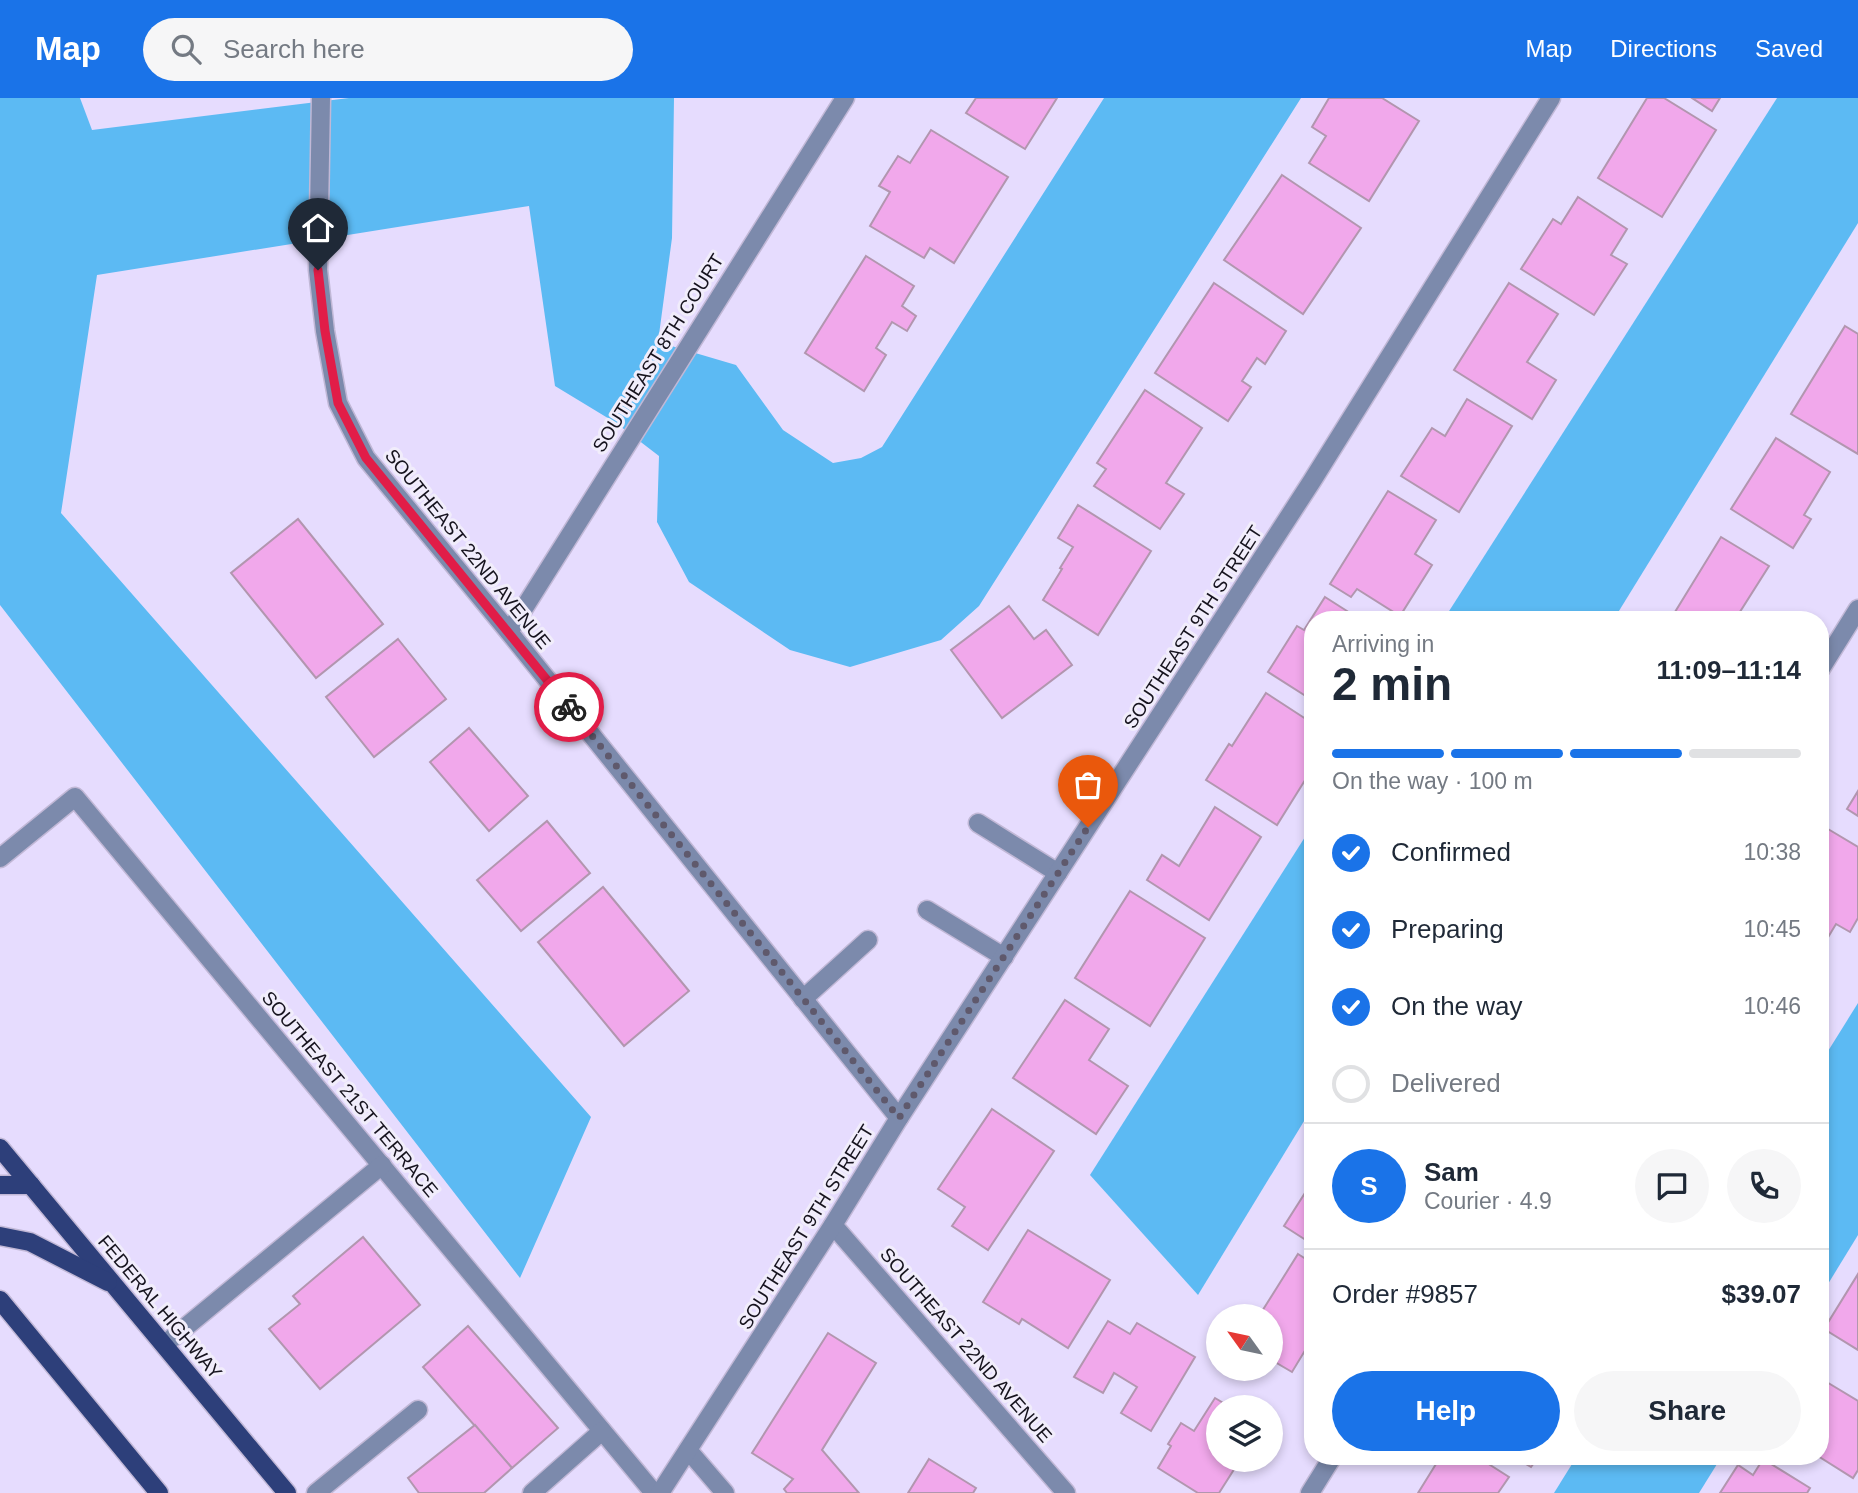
<!DOCTYPE html>
<html lang="en">
<head>
<meta charset="utf-8">
<style>
  :root { --surface:#fff; --page:#f6f6f7; --text:#1f2937; --muted:#747a83; --line:#e0e1e3; --accent:#1a73e8 }
  body { margin:0; font-family:Helvetica,sans-serif; background:var(--page); color:var(--text); height:100vh; display:flex; flex-direction:column; font-size:26px; white-space:nowrap }
  * { box-sizing:border-box; margin:0 }
  p { font-size:23px; color:var(--muted) }
  .icon { flex:none; width:38px; height:38px; fill:none; stroke:currentColor; stroke-width:2; stroke-linecap:round; stroke-linejoin:round }
  .map { position:relative; flex:1; overflow:hidden }
  .panel { position:absolute; left:1304px; top:513px; width:525px; height:854px; display:flex; flex-direction:column; background:var(--surface); border-radius:28px; box-shadow:0 4px 10px #0003 }
  .panel>* { flex:none }
  .needle { width:46px; rotate:303deg }
  .controls { position:absolute; left:1206px; top:1206px; display:grid; gap:14px }
  .controls a { display:grid; place-items:center; width:77px; height:77px; border-radius:50%; background:var(--surface); box-shadow:0 4px 10px #0003; font-size:35px }
  .pin { position:absolute; display:grid; place-items:center; width:60px; height:60px; color:#fff; margin:-72px -30px; border-radius:50% 50% 50% 0; rotate:-45deg; box-shadow:0 0 7px #0007 }
  .pin .icon { rotate:45deg }
  .courier { position:absolute; display:grid; place-items:center; width:70px; height:70px; margin:-35px; border:5px solid #e11d48; border-radius:50%; background:#fff; color:#222; box-shadow:0 2px 9px #0007 }
  .overview em { font-style:normal; font-weight:600 }
  .overview div { display:flex; flex-direction:column-reverse }
  .overview { display:flex; align-items:center; justify-content:space-between; height:119px; padding:0 28px }
  h1 { font-size:46px; font-weight:600; line-height:52px }
  .bar { display:grid; grid-template-columns:repeat(4,1fr); gap:10px 7px; align-content:center; height:84px; padding:0 28px }
  .bar i { height:9px; border-radius:5px; background:var(--line) }
  .bar .active { background:var(--accent) }
  .bar p { grid-column:span 4 }
  .line { display:flex; align-items:center; gap:18px; padding:0 28px; border-top:2px solid var(--line) }
  .line div { flex:1 }
  .round { display:grid; place-items:center; flex:none; width:74px; height:74px; border-radius:37px; background:var(--page) }
  ol { padding:0 28px; list-style:none }
  li { display:flex; align-items:center; gap:21px; height:77px }
  li p { margin-inline-start:auto }
  li .icon { padding:7px; border-radius:50%; background:var(--accent); color:#fff; stroke-width:4 }
  li:last-child { color:var(--muted) }
  li i { width:38px; height:38px; border:4px solid var(--line); border-radius:50% }
  .action { display:flex; gap:14px; margin-top:auto; padding:14px 28px }
  .action a { flex:1; height:80px; border-radius:42px; background:var(--accent); color:#fff; font-size:28px; font-weight:600; line-height:80px; text-align:center }
  .action a+a { background:var(--page); color:var(--text) }
  header { display:flex; align-items:center; gap:42px; box-sizing:border-box; height:98px; padding:0 35px; background:var(--accent); color:#fff }
  header strong { font-size:33px }
  nav { display:flex; gap:38px; margin-inline-start:auto; font-size:24px }
  .search { width:490px; height:63px; background:var(--page); display:flex; align-items:center; gap:18px; box-sizing:border-box; padding:0 24px; border-radius:38px; color:var(--muted); font-size:26px }
  .map>svg:first-child { display:block }
  .water { fill:#5cbaf3 }
  .building { fill:#f1a8eb; stroke:#b296af; stroke-width:2 }
  .lines { fill:none; stroke-linecap:round; stroke-linejoin:round }
  .minor-casing { stroke:#c1b8d6; stroke-width:21 }
  .major-casing { stroke:#c1b8d6; stroke-width:21 }
  .minor { stroke:#7c8aac; stroke-width:18 }
  .major { stroke:#2d3f7a; stroke-width:18 }
  .done { stroke:#5f596c; stroke-width:7; stroke-dasharray:0 12.6 }
  .route { stroke:#e11d48; stroke-width:9 }
  .labels { text-anchor:middle; dominant-baseline:central; stroke-width:6; stroke-linejoin:round; paint-order:stroke }
  .street-label { font-size:19px; fill:#16131e; stroke:#f1edfb }
</style>
</head>
<body>
<header>
<strong>Map</strong>
<div class="search"><svg class="icon" aria-label="search" viewBox="0 0 24 24"><circle cx="10" cy="10" r="6"/><path d="M15 15l6 6"/></svg>Search here</div>
<nav><a>Map</a><a>Directions</a><a>Saved</a></nav>
</header>
<div class="map">
<svg width="1858" height="1395" viewBox="0 0 1858 1395">
  <rect width="100%" height="100%" fill="#e6dcfe"/>
  <g class="water">
    <path d="M0,0h80l12,32 257,-32h325l-2,140 -14,104 78,23 47,65 50,33 28,-5 21,-11 222,-349h197l-322,508 -38,34 -91,27 -60,-17 -101,-68 -32,-60 2,-66 -43,-33 -61,-37 -26,-180 -432,69 -36,238 530,604 -71,161 -520,-673z"/>
    <path d="M1777,0h81v125l-244,396h-170z"/>
    <path d="M1312,728v282l-114,187 -108,-120z"/>
    <path d="M1858,905v232l-38,62v-233z"/>
    <path d="M1577,1358h145l-23,37h-145z"/>
  </g>
  <g class="building">
    <path d="M976,0h81l-32,51 -59,-36z"/>
    <path d="M1329,0h53l37,23 -50,80 -60,-38 17,-27 -14,-9z"/>
    <path d="M1647,0h17l52,32 -54,87 -64,-39z"/>
    <path d="M1692,0h28l-8,13z"/>
    <path d="M931,32l77,47 -54,86 -24,-15 -6,10 -54,-32 20,-34 -11,-6 19,-30 12,7z"/>
    <path d="M1282,77l79,53 -58,86 -79,-54z"/>
    <path d="M1578,99l49,32 -16,26 16,9 -33,51 -73,-46 32,-50 8,5z"/>
    <path d="M866,158l48,30 -12,20 14,10 -9,15 -15,-9 -16,26 10,7 -22,36 -59,-38z"/>
    <path d="M1214,185l72,48 -21,33 -8,-6 -15,23 9,6 -23,34 -73,-48z"/>
    <path d="M1509,185l49,31 -31,48 29,18 -24,39 -78,-49z"/>
    <path d="M1845,228l13,8v120l-67,-40z"/>
    <path d="M1145,292l57,38 -36,55 18,11 -24,35 -66,-43 12,-17 -9,-6z"/>
    <path d="M1467,301l45,27 -53,86 -58,-36 31,-48 13,8z"/>
    <path d="M1776,340l54,34 -26,43 7,4 -18,29 -62,-39z"/>
    <path d="M1388,393l48,29 -21,34 17,11 -32,51 -43,-27 -6,8 -21,-13z"/>
    <path d="M1078,407l73,46 -53,84 -55,-35 19,-31 -2,-1 13,-21 -15,-9z"/>
    <path d="M298,421l85,105 -67,54 -85,-105z"/>
    <path d="M1721,439l48,29 -31,49 8,5h-59l-12,-8z"/>
    <path d="M1325,499l36,23h-49v80l-44,-28 29,-46 7,4z"/>
    <path d="M1009,508l25,33 12,-9 26,35 -70,53 -51,-68z"/>
    <path d="M398,541l48,60 -72,58 -48,-60z"/>
    <path d="M1266,595l46,30v46l-35,56 -71,-45 23,-36 3,2z"/>
    <path d="M469,630l59,68 -39,35 -59,-69z"/>
    <path d="M1858,693v25l-11,-7z"/>
    <path d="M1215,709l46,30 -52,83 -62,-40 15,-25 17,11z"/>
    <path d="M547,723l43,52 -69,58 -44,-51z"/>
    <path d="M1828,731l30,18v71l-8,14 -14,-8 -12,20 -4,-3v-99z"/>
    <path d="M603,789l86,104 -65,55 -86,-104z"/>
    <path d="M1130,793l75,47 -55,88 -75,-48z"/>
    <path d="M1065,902l44,29 -20,31 39,26 -32,48 -83,-56z"/>
    <path d="M992,1011l62,42 -66,99 -36,-24 13,-19 -27,-18z"/>
    <path d="M1312,1084v62l-28,-18z"/>
    <path d="M1028,1132l82,50 -42,68 -46,-29 -3,5 -36,-22z"/>
    <path d="M363,1139l57,68 -100,84 -51,-60 31,-25 -7,-8z"/>
    <path d="M1298,1156l14,9v76l-20,33 -22,-13v-43h-11z"/>
    <path d="M1858,1176v76l-34,-21z"/>
    <path d="M1108,1223l22,13 7,-11 58,34 -44,74 -30,-18 16,-26 -23,-14 -11,20 -29,-16z"/>
    <path d="M468,1228l90,102 -46,40 -89,-101z"/>
    <path d="M828,1235l48,30 -54,87 37,43h-72l-3,-4 9,-10 -41,-26z"/>
    <path d="M1820,1280l38,23v69l-5,8 -35,-22h2z"/>
    <path d="M1215,1300l15,9h-12v53h22l-21,33h-21l-40,-25 13,-22 -3,-2 13,-21 13,8z"/>
    <path d="M475,1327l37,43 -28,25h-65l-11,-15z"/>
    <path d="M1441,1358h35l33,21 -11,16h-80z"/>
    <path d="M1513,1358h26l-8,11z"/>
    <path d="M929,1361l47,29 -3,5h-65z"/>
    <path d="M1763,1361l47,29 -3,5h-87l18,-28 15,10z"/>
  </g>
  <g class="lines">
    <g class="minor-casing">
      <g id="minor">
        <path d="M321,0l-3,172 7,61 13,72 28,55 143,174 390,486"/>
        <path d="M509,534l336,-534"/>
        <path d="M1820,572l38,-61"/>
        <path d="M978,725l80,50"/>
        <path d="M0,760l75,-61 579,696"/>
        <path d="M927,812l77,47"/>
        <path d="M803,901l65,-59"/>
        <path d="M833,1127l233,268"/>
        <path d="M165,1246l217,-179"/>
        <path d="M688,1352l37,43"/>
        <path d="M316,1395l102,-83"/>
        <path d="M532,1395l70,-62"/>
        <path d="M660,1395l173,-268 66,-107 413,-637 239,-383"/>
        <path d="M1310,1395l23,-37"/>
      </g>
    </g>
    <g class="major-casing">
      <g id="major">
        <path d="M0,1050l287,345"/>
        <path d="M0,1087h31"/>
        <path d="M0,1138l30,6 78,40"/>
        <path d="M0,1202l159,193"/>
      </g>
    </g>
    <use href="#minor" class="minor"/>
    <use href="#major" class="major"/>
  </g>
  <g class="lines">
    <path class="done" d="M569,609l330,411 189,-291"/>
    <path class="route" d="M318,172l7,61 13,72 28,55 203,249"/>
  </g>
  <g class="labels">
    <g class="street-label">
      <text transform="translate(658 255) rotate(-58)">SOUTHEAST 8TH COURT</text>
      <text transform="translate(468 451) rotate(51)">SOUTHEAST 22ND AVENUE</text>
      <text transform="translate(1193 529) rotate(-57)">SOUTHEAST 9TH STREET</text>
      <text transform="translate(350 996) rotate(50)">SOUTHEAST 21ST TERRACE</text>
      <text transform="translate(806 1129) rotate(-58)">SOUTHEAST 9TH STREET</text>
      <text transform="translate(160 1209) rotate(50)">FEDERAL HIGHWAY</text>
      <text transform="translate(966 1247) rotate(49)">SOUTHEAST 22ND AVENUE</text>
    </g>
  </g>
</svg>
<div class="controls">
<a><svg class="needle" viewBox="-14 -14 28 28"><path d="M0-13l5 13h-10z" fill="#e53935"/><path d="M0 13l5-13h-10z" fill="#747a83"/></svg></a>
<a><svg class="icon" aria-label="layers" viewBox="0 0 24 24"><path d="M12 4l9 5-9 5-9-5zM3 14l9 5 9-5"/></svg></a>
</div>
<div class="pin" style="left:1088px;top:729px;background:#ea580c"><svg class="icon" aria-label="bag" viewBox="0 0 24 24"><path d="M5 8h14l-1 12H6zM9 8a3 3 0 0 1 6 0"/></svg></div>
<div class="pin" style="left:318px;top:172px;background:#1f2937"><svg class="icon" aria-label="home" viewBox="0 0 24 24"><path d="M3 11l9-7 9 7M6 9v11h12V9"/></svg></div>
<div class="courier" style="left:569px;top:609px"><svg class="icon" aria-label="bike" viewBox="0 0 24 24"><circle cx="6" cy="16" r="4"/><circle cx="18" cy="16" r="4"/><path d="M6 16l4-8h5l3 8M10 8l3 8H6M13 5h3"/></svg></div>
<section class="panel">
<div class="overview"><div><h1>2 min</h1><p>Arriving in</p></div><em>11:09–11:14</em></div>
<div class="bar"><i class="active"></i><i class="active"></i><i class="active"></i><i></i><p>On the way · 100 m</p></div>
<ol>
<li><svg class="icon" aria-label="check" viewBox="0 0 24 24"><path d="M5 12l5 5 9-10"/></svg>Confirmed<p>10:38</p></li>
<li><svg class="icon" aria-label="check" viewBox="0 0 24 24"><path d="M5 12l5 5 9-10"/></svg>Preparing<p>10:45</p></li>
<li><svg class="icon" aria-label="check" viewBox="0 0 24 24"><path d="M5 12l5 5 9-10"/></svg>On the way<p>10:46</p></li>
<li><i></i>Delivered</li>
</ol>
<div class="line" style="height:126px"><b class="round" style="background:var(--accent);color:#fff">S</b><div><b>Sam</b><p>Courier · 4.9</p></div><a class="round"><svg class="icon" aria-label="chat" viewBox="0 0 24 24"><path d="M4 5h16v11H9l-5 4z"/></svg></a><a class="round"><svg class="icon" aria-label="phone" viewBox="0 0 24 24"><path d="M5 4h4l2 5-3 2q2 4 5 5l2-3 5 2v4C11 20 4 13 5 4z"/></svg></a></div>
<div class="line" style="height:91px"><div>Order #9857</div><b>$39.07</b></div>
<div class="action"><a>Help</a><a>Share</a></div>
</section>
</div>
</body>
</html>
